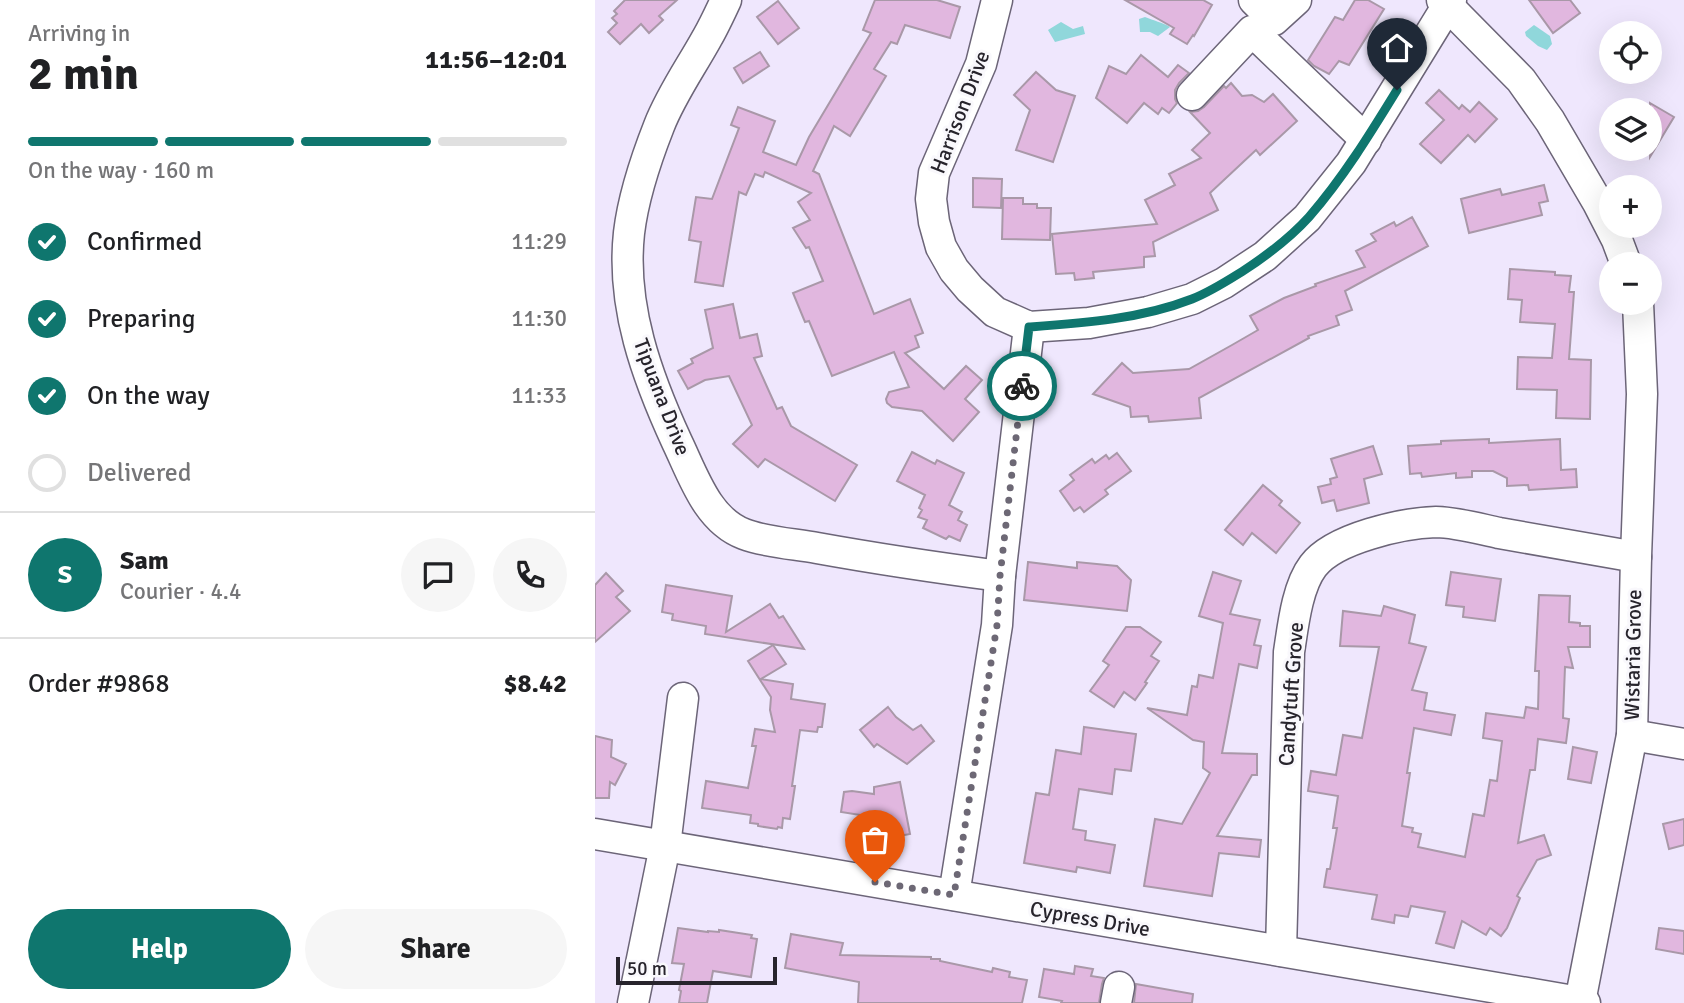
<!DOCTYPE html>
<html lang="en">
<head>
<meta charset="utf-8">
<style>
  :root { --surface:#fff; --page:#f6f6f6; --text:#202124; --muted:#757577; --line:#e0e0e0; --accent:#0f766e }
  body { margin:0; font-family:Signika,sans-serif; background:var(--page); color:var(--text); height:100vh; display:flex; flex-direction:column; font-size:26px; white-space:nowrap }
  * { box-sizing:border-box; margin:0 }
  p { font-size:23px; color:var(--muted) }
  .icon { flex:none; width:38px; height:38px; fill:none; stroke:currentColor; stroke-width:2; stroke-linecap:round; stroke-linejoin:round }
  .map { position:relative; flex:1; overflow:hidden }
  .side { display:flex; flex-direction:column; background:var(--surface); width:595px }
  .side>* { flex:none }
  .controls { position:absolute; left:1004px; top:21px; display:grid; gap:14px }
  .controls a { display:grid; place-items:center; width:63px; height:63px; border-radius:50%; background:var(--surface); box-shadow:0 7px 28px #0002; font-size:35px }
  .scale { position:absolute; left:21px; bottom:18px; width:161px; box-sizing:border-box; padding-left:7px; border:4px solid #27242c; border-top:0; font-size:19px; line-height:24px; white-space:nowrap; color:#27242c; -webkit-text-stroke:5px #f9f8fc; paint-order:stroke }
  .pin { position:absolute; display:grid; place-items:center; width:60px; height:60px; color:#fff; margin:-72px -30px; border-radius:50% 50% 50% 0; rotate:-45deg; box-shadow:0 0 7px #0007 }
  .pin .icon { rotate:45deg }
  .courier { position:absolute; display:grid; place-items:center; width:70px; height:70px; margin:-35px; border:5px solid #0f766e; border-radius:50%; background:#fff; color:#222; box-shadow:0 2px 9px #0007 }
  .headline em { font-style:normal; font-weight:800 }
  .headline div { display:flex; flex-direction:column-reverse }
  .headline { display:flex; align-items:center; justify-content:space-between; height:119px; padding:0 28px }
  h1 { font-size:46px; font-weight:800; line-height:52px }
  .bar { display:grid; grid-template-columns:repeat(4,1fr); gap:10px 7px; align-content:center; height:84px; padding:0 28px }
  .bar i { height:9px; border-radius:5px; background:var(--line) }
  .bar .active { background:var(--accent) }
  .bar p { grid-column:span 4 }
  .line { display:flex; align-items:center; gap:18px; padding:0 28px; border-top:2px solid var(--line) }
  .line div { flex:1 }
  .round { display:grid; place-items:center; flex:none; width:74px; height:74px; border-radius:37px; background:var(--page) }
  ol { padding:0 28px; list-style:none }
  li { display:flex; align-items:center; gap:21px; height:77px }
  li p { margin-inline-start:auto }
  li .icon { padding:7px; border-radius:50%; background:var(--accent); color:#fff; stroke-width:4 }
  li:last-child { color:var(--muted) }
  li i { width:38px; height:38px; border:4px solid var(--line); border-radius:50% }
  .cta { display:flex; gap:14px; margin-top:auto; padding:14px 28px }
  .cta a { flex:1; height:80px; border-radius:42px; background:var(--accent); color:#fff; font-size:28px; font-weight:800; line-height:80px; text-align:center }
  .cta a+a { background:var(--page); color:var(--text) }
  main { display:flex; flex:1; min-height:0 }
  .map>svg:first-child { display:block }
  .water { fill:#90d7db }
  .building { fill:#e1b7df; stroke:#a998a8; stroke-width:2 }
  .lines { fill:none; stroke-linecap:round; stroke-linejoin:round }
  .minor-casing { stroke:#6c6578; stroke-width:33 }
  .minor { stroke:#fff; stroke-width:30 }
  .done { stroke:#6d6875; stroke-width:7; stroke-dasharray:0 12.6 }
  .route { stroke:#0f766e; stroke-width:9 }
  .labels { text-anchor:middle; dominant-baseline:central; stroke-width:6; stroke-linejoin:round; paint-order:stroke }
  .street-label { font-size:21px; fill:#27242c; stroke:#f9f8fc }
</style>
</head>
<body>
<main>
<section class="side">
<div class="headline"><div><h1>2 min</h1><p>Arriving in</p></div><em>11:56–12:01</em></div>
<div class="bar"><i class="active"></i><i class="active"></i><i class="active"></i><i></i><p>On the way · 160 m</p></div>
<ol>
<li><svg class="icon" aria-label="check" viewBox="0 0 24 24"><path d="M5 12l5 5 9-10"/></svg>Confirmed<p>11:29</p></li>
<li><svg class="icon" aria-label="check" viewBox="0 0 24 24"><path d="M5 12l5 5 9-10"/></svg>Preparing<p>11:30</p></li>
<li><svg class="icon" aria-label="check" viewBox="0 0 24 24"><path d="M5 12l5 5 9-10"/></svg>On the way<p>11:33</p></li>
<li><i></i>Delivered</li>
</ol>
<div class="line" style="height:126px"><b class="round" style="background:var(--accent);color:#fff">S</b><div><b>Sam</b><p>Courier · 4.4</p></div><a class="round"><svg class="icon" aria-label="chat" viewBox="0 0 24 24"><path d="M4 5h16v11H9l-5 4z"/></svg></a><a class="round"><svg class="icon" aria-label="phone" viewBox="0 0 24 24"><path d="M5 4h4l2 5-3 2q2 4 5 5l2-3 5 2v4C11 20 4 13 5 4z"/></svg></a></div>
<div class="line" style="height:91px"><div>Order #9868</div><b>$8.42</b></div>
<div class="cta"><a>Help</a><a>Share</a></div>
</section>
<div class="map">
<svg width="1089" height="1003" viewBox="0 0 1089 1003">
  <rect width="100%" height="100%" fill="#efe7fd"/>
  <g class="water">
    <path d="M550,17c9,4 17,5 25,10l-12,9 -8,-4h-10l-1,-13z"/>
    <path d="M466,22l12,7 10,-3 2,8 -30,8 -7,-12z"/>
    <path d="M939,25l16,11 2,8 -5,6 -9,-4 -12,-10 -1,-4z"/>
  </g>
  <g class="building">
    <path d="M30,0h52l-18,16 4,4 -14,13 -8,-9 -21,20 -12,-12 9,-9 -5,-5 5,-4 -3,-3z"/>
    <path d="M280,0h62l23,7 -10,31 -45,-13 -8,19 -6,-2 -17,27 12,7 -36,60 -16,-10 -21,45 6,3 55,140 36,-15 13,34 -8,3 4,11 -14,6 39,36 22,-23 16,14 -17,19 14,13 -26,29 -31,-30 -30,-4 -5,-4 -1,-4 3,-7 20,-5 -15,-35 -62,24 -23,-55 -4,1 -12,-29 30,-12 -14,-34 -3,1 -13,-20 17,-8 -12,-18 13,-9 -46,-21 -2,5 -8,-3 -9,21 -7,-3 -16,94 -28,-4 6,-40 -12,-2 7,-43 16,2 27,-71 -8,-3 7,-18 37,14 -12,31 33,13 13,-28 62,-104 -8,-3z"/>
    <path d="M530,0h78l9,5 -18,31 -1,-1 -6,9 -17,-10 4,-6z"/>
    <path d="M760,0h13l16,9 -35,56 -10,-4 -10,13 -15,-8 -6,-6 27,-43 8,3z"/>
    <path d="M934,0h41l10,13 -27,20z"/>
    <path d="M183,1l21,27 -21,16 -21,-27z"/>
    <path d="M165,52l9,14 -26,17 -9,-15z"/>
    <path d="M546,55l27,22 10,-12 11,8 -10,10 -4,7v9l2,4 -8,10 -7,-5 -4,6 -14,-11 -17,20 -31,-25 13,-32 17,8z"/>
    <path d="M441,72l20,18 19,6 -22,66 -37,-12 14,-40 -16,-15z"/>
    <path d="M636,83l11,13 10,-1 12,7 9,-8 24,27 -37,34 -4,-5 -46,43 8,17 -65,32 2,14 -11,1v10l-51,5 1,6 -19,2 -1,-7 -18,1 -4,-40 105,-10 -12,-24 30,-15 -6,-11 32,-16 -9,-8 18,-17 -20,-21 8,-1 6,-4 20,-21 2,2z"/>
    <path d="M844,90l20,19 3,-4 8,7 9,-10 18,17 -22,23 -7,-7 -27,28 -21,-19 24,-24 -18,-17z"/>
    <path d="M1055,103l24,14 -24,40z"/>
    <path d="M378,178l29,1 -1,29 -28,-1z"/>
    <path d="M949,185l4,16 -9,2 3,12 -73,18 -8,-34 39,-10 2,6z"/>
    <path d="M408,198h20v6h14v4h14l-1,32 -48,-1z"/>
    <path d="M817,217l16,29 -83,45 7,19 -16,6 3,9 -31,11 1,2 -110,60 2,20 -52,4 -1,-6 -17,1 -1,-10 -37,-13 29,-31 11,10 56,-4 43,-24 26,-15 -8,-14 34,-18 32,-12 -1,-2 50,-17 -9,-16 20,-10 -5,-7 23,-12 2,4z"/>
    <path d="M915,269l45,3v3l16,1 -2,16h5l-5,67 22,1 -1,59 -34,-1 1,-28 -40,-1 1,-32 34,1 3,-34 -35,-2 2,-22 -14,-1z"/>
    <path d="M138,304l7,34 17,-4 5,22 -8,2 23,51 5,-2 9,19 66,39 -22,36 -70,-42 -7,8 -25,-23 19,-19 -23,-49 -24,4 -17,9 -10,-18 15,-8 -2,-4 22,-11 -8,-38z"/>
    <path d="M894,439v4l71,-4 1,31 15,-1 1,18 -48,3 -1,-5 -21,1v-8l-14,-7h-21v6l-16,1v-5l-34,4 -1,-4 -11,1 -2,-28 33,-2v-3z"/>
    <path d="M778,446l9,28 -18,5 5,24 -32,8 -3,-11 -12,3 -4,-16 13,-3 -1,-5 7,-2 -6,-18z"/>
    <path d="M317,452l23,12 2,-4 27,13 -15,32 13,7 -4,8 9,5 -7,16 -11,-5 -3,3 -23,-11 4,-8 -9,-3 4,-7 -3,-2 6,-13 -28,-14z"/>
    <path d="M522,453l14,18 -26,19 3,4 -24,18 -4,-5 -6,4 -14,-20 14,-11 -4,-5 22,-16 3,4 11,-8 3,4z"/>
    <path d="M668,485l19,16 -3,4 21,18 -24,30 -24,-20 -9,12 -18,-15z"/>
    <path d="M433,562l49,6v-6l40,4 14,14 -4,31 -103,-11z"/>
    <path d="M618,572l28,9 -11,33 30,6 -6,25 7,1 -4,22 -18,-4 -17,89 35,1v21h-5l-35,61 44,4 -2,17 -40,-4 -7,43 -68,-10 11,-67 27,5 28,-51 -7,-5 1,-26 -11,-2 -46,-32 40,7 5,-29 5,1 2,-12 14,3 10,-55 -24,-7z"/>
    <path d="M856,572l50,7 -6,42 -32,-4 1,-10 -18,-2z"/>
    <path d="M11,573l17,18 -7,6 14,14 -35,31v-57z"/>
    <path d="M71,585l66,11 -6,36 44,-28 9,14 4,-2 21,33 -99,-15 1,-8 -34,-6 1,-6 -11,-2z"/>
    <path d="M944,595l31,1 -1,26 11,1v3h10v21h-22l5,21 -8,-1 -2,51 6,1 -3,24 -28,-4 -3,31h-5l-12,73 26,-8 7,20 -14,5 -20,36 3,2 -13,30 -6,8 -11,-8 -4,7 -24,-14 -8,27 -18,-5 9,-31 -34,-6 -3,11 -13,-2 -1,8 -22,-4 5,-24 -53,-8 3,-18h3l7,-41h-4l5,-32 -30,-5 3,-20 25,4 7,-40 19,3 17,-91 -39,-1 3,-35 38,5 3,-10 31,9 -6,28 17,4 -14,43 15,3 -3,17 31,5 -4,20 -37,-7 -7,45h3l-8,53 11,2 -1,4 9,2 -3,13 47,10 8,-43 11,2 6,-36 7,1 5,-40 -19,-3 3,-25 38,5 2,-11 12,2 1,-38h-4z"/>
    <path d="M531,627h14l21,15 -10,14 8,5 -14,21 2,1 -12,17 -11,-8 -10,15 -24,-16 19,-26 -6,-4z"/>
    <path d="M178,645l13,19 -25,15 32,5 -2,15 34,5 -3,23h-4l-1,5 -17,-2 -8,56h3l-5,33 -7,-1 -1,10 -4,-1 -1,2 -19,-3v-2l-8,-1 1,-8 -49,-7 4,-27 42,7 8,-42h-4l3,-17 20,3 -5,-22 1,-13 -23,-36z"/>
    <path d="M293,707l8,10 17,13 8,-5 13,16 -27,23 -30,-20 -3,3 -14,-17z"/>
    <path d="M489,727l52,7 -5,37 -16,-2 -3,25 -33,-5 -6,40 13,2 -1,9 30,5 -5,28 -33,-6 -1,5 -52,-9 12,-70 13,2 7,-45 25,4z"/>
    <path d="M0,736l17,4 -1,17 15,7 -11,21 -5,-3 -1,16h-14z"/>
    <path d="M978,747l24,5 -6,31 -23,-4z"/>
    <path d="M305,782l10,52 -27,5 -4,-21 -38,-6 3,-20 8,-1 22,3v-7z"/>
    <path d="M1089,819v26l-15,4 -6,-25z"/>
    <path d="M83,928l30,4v-1l11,1v-2l33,5 -1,3 6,1 -6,38 -38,-6 -6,32h-28l2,-12 -2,-1 5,-26 -12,-1z"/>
    <path d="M1064,928l25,3v23l-28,-5z"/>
    <path d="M196,934l52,9 -3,12 91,2v2h9v2l52,11 1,-4 17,4 -1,5 18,3 -5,23h-164l1,-21 -74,-14z"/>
    <path d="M480,966l18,3 -2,7 13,2 -2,6 -3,19h-38l1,-2 -23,-4 5,-28 30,5z"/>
    <path d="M541,984l57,10 -1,9h-58z"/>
  </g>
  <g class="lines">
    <g class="minor-casing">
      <g id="minor">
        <path d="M131,0c-6,13 -12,26 -19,38 -16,29 -36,57 -48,88 -13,33 -26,73 -30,107 -8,73 18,144 48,209 16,33 30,78 67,92 20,8 51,10 73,14 61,11 122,20 183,28"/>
        <path d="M402,0l-16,64 -47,109 -3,26 3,23 7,25 13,23 16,19 25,23 34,15 60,-4 59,-11 44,-13 32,-16 41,-27 42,-38 44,-55 100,-163"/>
        <path d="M659,0l20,20 22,-20"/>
        <path d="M847,0l79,80 29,41 48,82 19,37 9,24"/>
        <path d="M597,95l60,-64 114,109"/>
        <path d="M1037,735l52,9"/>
        <path d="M0,834l990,169"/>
        <path d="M359,895l43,-270 3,-49 29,-249"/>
        <path d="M686,951l8,-299c4,-26 8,-65 24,-86 21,-28 90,-43 123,-44 19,0 44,7 63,11 45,8 91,16 137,24"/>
        <path d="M985,1002l52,-267 4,-178 6,-163 -4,-91"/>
        <path d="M38,1003l32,-157 18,-148"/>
        <path d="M521,1003l3,-16"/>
      </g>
    </g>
    <use href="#minor" class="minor"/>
  </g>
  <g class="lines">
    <path class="done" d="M280,882l79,13 43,-270 3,-49 22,-190"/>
    <path class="route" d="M427,386l7,-59c55,-4 112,-8 163,-28 18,-7 35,-18 51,-28 23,-15 47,-33 66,-54 34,-39 61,-83 88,-127"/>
  </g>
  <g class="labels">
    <g class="street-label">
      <text transform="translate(365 112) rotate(-69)">Harrison Drive</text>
      <text transform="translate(67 397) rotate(69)">Tipuana Drive</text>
      <text transform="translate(1038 655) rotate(-89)">Wistaria Grove</text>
      <text transform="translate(696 694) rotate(-86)">Candytuft Grove</text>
      <text transform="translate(495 919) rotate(10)">Cypress Drive</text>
    </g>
  </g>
</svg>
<div class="controls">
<a><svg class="icon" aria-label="locate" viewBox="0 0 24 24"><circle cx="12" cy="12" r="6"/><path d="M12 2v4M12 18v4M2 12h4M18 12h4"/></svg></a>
<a><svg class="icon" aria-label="layers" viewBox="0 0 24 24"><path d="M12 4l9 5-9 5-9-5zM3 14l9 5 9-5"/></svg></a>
<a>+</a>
<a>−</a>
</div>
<div class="scale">50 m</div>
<div class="pin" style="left:280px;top:882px;background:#ea580c"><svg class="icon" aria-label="bag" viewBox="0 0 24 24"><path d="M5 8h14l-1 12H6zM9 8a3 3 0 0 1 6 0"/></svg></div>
<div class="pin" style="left:802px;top:90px;background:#1f2937"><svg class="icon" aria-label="home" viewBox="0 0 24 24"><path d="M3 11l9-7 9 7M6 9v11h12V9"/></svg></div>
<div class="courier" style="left:427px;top:386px"><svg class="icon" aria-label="bike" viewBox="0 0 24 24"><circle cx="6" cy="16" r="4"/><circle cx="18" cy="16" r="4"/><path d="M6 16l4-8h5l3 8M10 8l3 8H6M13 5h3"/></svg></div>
</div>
</main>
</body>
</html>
